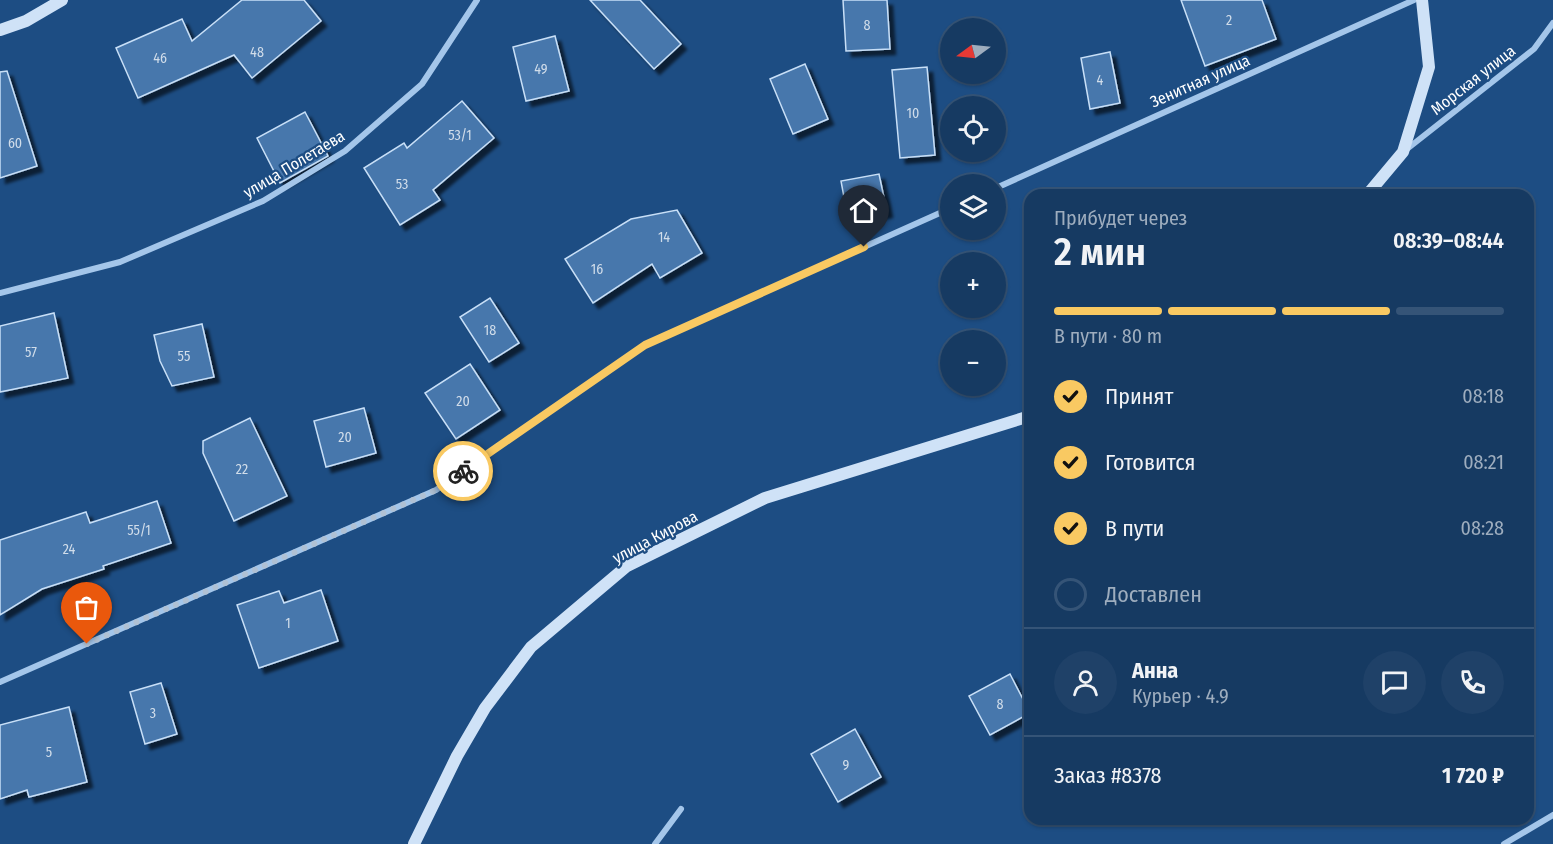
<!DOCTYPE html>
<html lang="ru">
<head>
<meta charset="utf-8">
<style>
  :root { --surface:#163a62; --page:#1f4168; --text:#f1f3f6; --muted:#9eadbe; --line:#355477; --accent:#f9c962 }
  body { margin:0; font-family:"Fira Sans Condensed",sans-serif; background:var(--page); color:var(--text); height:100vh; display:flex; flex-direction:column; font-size:22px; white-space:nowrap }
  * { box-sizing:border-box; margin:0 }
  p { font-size:20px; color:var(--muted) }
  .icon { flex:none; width:33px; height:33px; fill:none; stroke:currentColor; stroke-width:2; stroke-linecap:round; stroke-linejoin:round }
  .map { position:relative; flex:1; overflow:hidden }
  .sheet { position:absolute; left:1024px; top:189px; width:510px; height:636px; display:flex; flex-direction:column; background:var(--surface); border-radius:18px; box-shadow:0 2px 4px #0004,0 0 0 2px var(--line) }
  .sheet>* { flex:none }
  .needle { width:39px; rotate:255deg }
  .fabs { position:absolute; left:940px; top:18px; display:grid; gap:12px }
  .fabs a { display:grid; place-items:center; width:66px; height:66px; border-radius:50%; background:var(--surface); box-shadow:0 2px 4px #0004,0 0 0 2px var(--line); font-size:30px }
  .pin { position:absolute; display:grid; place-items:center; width:51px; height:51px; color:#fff; margin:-62px -26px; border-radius:50% 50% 50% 0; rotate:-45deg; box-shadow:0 0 6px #0007 }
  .pin .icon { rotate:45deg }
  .courier { position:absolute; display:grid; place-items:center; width:60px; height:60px; margin:-30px; border:4px solid #f9c962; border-radius:50%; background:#fff; color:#222; box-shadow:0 2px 8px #0007 }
  .head em { font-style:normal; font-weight:600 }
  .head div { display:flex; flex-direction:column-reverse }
  .head { display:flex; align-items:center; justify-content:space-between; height:102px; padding:0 30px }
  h1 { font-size:39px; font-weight:600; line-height:45px }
  .bar { display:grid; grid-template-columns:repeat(4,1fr); gap:9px 6px; align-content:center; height:72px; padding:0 30px }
  .bar i { height:8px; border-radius:4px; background:var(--line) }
  .bar .on { background:var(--accent) }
  .bar p { grid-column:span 4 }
  .line { display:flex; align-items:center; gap:15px; padding:0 30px; border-top:2px solid var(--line) }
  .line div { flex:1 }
  .round { display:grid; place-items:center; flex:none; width:63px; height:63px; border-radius:32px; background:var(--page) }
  ol { padding:0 30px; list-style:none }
  li { display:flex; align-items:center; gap:18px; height:66px }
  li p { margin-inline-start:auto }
  li .icon { padding:6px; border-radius:50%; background:var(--accent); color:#111; stroke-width:4 }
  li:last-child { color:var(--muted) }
  li i { width:33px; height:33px; border:3px solid var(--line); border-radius:50% }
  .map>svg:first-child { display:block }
  .building { fill:#4677ac; stroke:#c8dff7; stroke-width:1.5; filter:url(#shadow) }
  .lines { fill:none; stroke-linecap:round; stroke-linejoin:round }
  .minor { stroke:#a4c6ea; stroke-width:6 }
  .secondary { stroke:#cfe2f7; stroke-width:12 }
  .done { stroke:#b0c1d4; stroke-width:6; stroke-dasharray:0 10.8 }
  .route { stroke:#f9c962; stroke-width:8 }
  .labels { text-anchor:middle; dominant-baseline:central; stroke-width:4.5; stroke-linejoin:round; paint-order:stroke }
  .number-label { font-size:14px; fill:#d1ddea }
  .street-label { font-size:16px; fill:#fff; stroke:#1d4d83 }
</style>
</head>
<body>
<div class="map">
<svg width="1553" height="844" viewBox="0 0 1553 844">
  <defs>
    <filter id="shadow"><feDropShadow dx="5.5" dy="5.5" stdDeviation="1.5" flood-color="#0009"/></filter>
  </defs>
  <rect width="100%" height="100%" fill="#1d4d83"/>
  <g class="building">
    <path d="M242,0h62l17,21 -69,57 -18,-23 -96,43 -22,-50 66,-29 10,22z"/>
    <path d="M590,0h50l41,44 -27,25z"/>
    <path d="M843,0h44l3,49 -44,2z"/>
    <path d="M1181,0h81l14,39 -71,27z"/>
    <path d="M555,36l14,55 -43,10 -13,-54z"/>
    <path d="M1110,52l10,51 -30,6 -9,-51z"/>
    <path d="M805,64l23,55 -35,15 -23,-55z"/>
    <path d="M927,67l8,88 -35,3 -8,-88z"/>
    <path d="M7,71l30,95 -37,12v-106z"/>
    <path d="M462,101l32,37 -61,52 7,10 -40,25 -36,-57 40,-25 3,5z"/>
    <path d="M305,112l23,44 -48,27 -23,-45z"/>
    <path d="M879,174l8,38 -39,7 -7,-38z"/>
    <path d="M677,210l25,43 -42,25 -8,-14 -59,39 -28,-44 66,-40z"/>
    <path d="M490,298l29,45 -30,19 -29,-45z"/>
    <path d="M54,313l14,65 -68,14v-66z"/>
    <path d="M202,324l12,53 -42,9 -12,-25 -6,-26z"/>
    <path d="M470,364l30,46 -44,29 -31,-46z"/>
    <path d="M364,408l12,45 -50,14 -12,-46z"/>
    <path d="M250,418l37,78 -53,25 -31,-68v-12z"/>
    <path d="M157,501l14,42 -68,23 1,3 -62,20 -42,26v-75l86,-28 4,11z"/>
    <path d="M321,590l17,51 -79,27 -22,-63 42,-14 5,12z"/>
    <path d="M1010,674l20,39 -40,22 -21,-39z"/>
    <path d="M161,683l16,51 -32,10 -15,-52z"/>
    <path d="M69,707l18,75 -58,15 -2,-7 -27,9v-74z"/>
    <path d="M855,729l26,48 -43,25 -27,-48z"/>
  </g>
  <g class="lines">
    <g class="minor">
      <path d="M1407,149l127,-100 19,-26"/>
      <path d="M996,188l418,-188"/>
      <path d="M0,293l120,-31 143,-61 82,-50 77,-67 55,-84"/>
      <path d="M0,682l436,-192 209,-145 306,-137"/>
      <path d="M655,844l26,-35"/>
      <path d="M1504,844l49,-29"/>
    </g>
    <g class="secondary">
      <path d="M0,30l26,-9 36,-21"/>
      <path d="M1367,195l36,-43 26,-85 -7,-67"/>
      <path d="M414,844l43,-88 28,-48 46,-61 96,-81 138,-68 265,-82"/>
    </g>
  </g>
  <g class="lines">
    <path class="done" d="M87,644l349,-154 27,-19"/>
    <path class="route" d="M463,471l182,-126 219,-98"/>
  </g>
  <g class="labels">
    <g class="number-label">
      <text x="1229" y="20">2</text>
      <text x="867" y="25">8</text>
      <text x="257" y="52">48</text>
      <text x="160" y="58">46</text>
      <text x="541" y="69">49</text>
      <text x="1100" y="80">4</text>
      <text x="913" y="113">10</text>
      <text x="460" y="135">53/1</text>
      <text x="15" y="143">60</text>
      <text x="402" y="184">53</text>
      <text x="664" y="237">14</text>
      <text x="597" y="269">16</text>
      <text x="490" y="330">18</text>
      <text x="31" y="352">57</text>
      <text x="184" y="356">55</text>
      <text x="463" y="401">20</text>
      <text x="345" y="437">20</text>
      <text x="242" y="469">22</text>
      <text x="139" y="530">55/1</text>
      <text x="69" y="549">24</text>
      <text x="288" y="623">1</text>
      <text x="1000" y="704">8</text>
      <text x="153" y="713">3</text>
      <text x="49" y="752">5</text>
      <text x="846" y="765">9</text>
    </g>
    <g class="street-label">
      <text transform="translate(1473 80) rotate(-38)">Морская улица</text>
      <text transform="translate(1200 81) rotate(-24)">Зенитная улица</text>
      <text transform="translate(294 164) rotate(-31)">улица Полетаева</text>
      <text transform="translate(655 537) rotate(-28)">улица Кирова</text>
    </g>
  </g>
</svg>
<div class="fabs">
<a><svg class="needle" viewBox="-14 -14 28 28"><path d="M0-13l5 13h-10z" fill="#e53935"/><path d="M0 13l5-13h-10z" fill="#9eadbe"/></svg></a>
<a><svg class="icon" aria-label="locate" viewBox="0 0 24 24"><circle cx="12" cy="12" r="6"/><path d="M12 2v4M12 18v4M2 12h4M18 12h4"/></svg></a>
<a><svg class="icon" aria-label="layers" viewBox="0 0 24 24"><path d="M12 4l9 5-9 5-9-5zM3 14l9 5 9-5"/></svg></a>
<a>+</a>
<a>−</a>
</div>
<div class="pin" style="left:87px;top:644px;background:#ea580c"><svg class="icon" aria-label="bag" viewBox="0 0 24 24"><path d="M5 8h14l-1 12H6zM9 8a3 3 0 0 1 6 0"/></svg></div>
<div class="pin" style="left:864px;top:247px;background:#1f2937"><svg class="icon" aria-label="home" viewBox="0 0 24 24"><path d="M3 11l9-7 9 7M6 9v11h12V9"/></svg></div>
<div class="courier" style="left:463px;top:471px"><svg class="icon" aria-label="bike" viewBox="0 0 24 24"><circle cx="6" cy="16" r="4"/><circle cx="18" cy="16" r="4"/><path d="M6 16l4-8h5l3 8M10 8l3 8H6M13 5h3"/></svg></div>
<section class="sheet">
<div class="head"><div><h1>2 мин</h1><p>Прибудет через</p></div><em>08:39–08:44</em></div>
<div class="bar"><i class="on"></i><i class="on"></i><i class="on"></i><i></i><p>В пути · 80 m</p></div>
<ol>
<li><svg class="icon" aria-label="check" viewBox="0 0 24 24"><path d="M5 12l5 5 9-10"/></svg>Принят<p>08:18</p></li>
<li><svg class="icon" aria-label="check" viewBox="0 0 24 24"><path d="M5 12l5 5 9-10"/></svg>Готовится<p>08:21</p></li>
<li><svg class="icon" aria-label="check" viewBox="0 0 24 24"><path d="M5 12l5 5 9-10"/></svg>В пути<p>08:28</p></li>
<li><i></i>Доставлен</li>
</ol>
<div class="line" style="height:108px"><a class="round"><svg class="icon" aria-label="person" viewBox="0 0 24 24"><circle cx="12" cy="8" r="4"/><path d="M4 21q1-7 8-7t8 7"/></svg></a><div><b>Анна</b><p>Курьер · 4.9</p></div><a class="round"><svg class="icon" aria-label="chat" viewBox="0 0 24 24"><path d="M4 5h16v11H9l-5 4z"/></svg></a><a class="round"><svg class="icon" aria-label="phone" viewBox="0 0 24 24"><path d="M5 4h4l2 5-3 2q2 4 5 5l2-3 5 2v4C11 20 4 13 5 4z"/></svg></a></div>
<div class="line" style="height:78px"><div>Заказ #8378</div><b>1 720 ₽</b></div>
</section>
</div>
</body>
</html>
